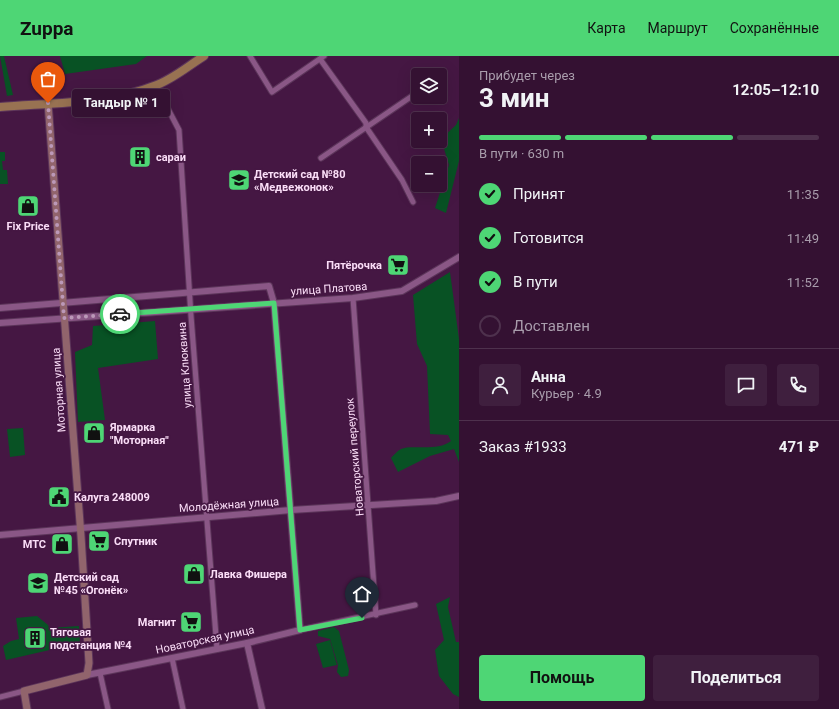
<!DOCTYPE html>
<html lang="ru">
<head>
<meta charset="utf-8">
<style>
  :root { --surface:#341132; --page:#3f1f3e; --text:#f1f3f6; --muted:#a99dac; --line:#4e314d; --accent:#4ed675 }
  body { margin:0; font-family:Roboto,sans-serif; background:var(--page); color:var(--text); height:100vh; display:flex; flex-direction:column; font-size:15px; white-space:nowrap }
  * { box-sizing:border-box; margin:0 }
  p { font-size:13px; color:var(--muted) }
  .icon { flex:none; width:22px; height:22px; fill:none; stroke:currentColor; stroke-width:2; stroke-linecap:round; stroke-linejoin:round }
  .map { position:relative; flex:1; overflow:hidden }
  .sheet { display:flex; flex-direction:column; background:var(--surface); width:380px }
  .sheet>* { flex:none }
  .fabs { position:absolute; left:411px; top:12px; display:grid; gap:8px }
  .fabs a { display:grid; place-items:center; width:36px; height:36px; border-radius:4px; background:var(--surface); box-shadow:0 4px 16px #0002,0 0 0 1px var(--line); font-size:20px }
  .pin { position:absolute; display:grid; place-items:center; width:34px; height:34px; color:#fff; margin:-41px -17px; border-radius:50% 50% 50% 0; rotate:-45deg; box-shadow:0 0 4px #0007 }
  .pin .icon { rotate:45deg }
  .courier { position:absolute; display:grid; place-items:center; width:40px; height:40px; margin:-20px; border:3px solid #4ed675; border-radius:50%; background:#fff; color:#222; box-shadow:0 1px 5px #0007 }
  .bubble { position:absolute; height:28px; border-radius:4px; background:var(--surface); box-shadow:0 4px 16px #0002,0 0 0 1px var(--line); font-size:13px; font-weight:700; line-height:28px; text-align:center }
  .head em { font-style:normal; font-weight:700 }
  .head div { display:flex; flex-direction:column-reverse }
  .head { display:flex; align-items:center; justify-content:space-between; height:68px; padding:0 20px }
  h1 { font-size:26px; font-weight:700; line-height:30px }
  .bar { display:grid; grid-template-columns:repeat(4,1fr); gap:6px 4px; align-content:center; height:48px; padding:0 20px }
  .bar i { height:5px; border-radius:3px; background:var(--line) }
  .bar .selected { background:var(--accent) }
  .bar p { grid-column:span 4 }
  .line { display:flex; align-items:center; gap:10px; padding:0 20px; border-top:1px solid var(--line) }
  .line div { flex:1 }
  .round { display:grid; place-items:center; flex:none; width:42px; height:42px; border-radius:4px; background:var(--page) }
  ol { padding:0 20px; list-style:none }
  li { display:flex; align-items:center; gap:12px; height:44px }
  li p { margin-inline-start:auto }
  li .icon { padding:4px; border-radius:50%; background:var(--accent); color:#111; stroke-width:4 }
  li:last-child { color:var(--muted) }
  li i { width:22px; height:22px; border:2px solid var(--line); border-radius:50% }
  .action { display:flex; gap:8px; margin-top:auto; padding:8px 20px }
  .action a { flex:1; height:46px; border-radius:4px; background:var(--accent); color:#111; font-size:16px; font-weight:700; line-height:46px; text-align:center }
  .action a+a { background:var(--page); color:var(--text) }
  header { display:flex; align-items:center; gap:24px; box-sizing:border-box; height:56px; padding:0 20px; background:var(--accent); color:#111 }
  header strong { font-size:19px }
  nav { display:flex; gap:22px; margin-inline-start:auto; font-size:14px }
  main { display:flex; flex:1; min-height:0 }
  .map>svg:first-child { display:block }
  .green { fill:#085224 }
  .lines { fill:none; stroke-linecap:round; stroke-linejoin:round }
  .minor-casing { stroke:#5c355a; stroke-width:7 }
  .tertiary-casing { stroke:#5c355a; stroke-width:8 }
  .secondary-casing { stroke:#5c355a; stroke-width:9 }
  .primary-casing { stroke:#5c355a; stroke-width:10 }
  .minor { stroke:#8a5786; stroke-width:5 }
  .tertiary { stroke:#8a5786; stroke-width:6 }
  .secondary { stroke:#91646c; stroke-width:7 }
  .primary { stroke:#987252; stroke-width:8 }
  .done { stroke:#bb98b8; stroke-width:4; stroke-dasharray:0 7.2 }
  .route { stroke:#4ed675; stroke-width:5 }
  .labels { text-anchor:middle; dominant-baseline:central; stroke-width:3.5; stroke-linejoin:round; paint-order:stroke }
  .poi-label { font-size:11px; font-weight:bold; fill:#faddf7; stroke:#451743; text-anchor:start }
  .street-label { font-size:11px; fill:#faddf7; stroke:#451743 }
</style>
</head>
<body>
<header>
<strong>Zuppa</strong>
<nav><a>Карта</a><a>Маршрут</a><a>Сохранённые</a></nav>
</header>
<main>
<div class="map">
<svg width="459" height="653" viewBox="0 0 459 653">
  <rect width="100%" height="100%" fill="#451743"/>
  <g class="green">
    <path d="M0,0h4l9,39 -6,1z"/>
    <path d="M60,0h87l-11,8 -71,10z"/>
    <path d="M459,62v43l-13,52 -11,-5 14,-43 -8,-26 15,-14z"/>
    <path d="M0,96h5v9h-3l1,9h4l1,14h-8z"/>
    <path d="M450,216l9,67v123l-5,-13 -24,7 -32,16 -7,-14c3,-3 6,-7 10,-9 10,-5 36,3 50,-8l-3,-6 -18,-1 -3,-68 -10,-22 -4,-49z"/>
    <path d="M155,265l3,38 -60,9 7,52 -27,2 -3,-70 17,-7 1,-19z"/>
    <path d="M23,372l2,27 -15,2 -3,-28z"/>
    <path d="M450,541l-2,10 8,35h3v55l-6,-3 -14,-18 -4,-26 9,-10 -8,-36z"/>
    <path d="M37,560l11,9 1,3 30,-2 1,20h-13l-61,14 -3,-14 8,-5 8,-2 -3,-21z"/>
    <path d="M334,571l5,4 10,39 -1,6 -7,1 -4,-5 1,-7 -8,-26 -12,-3v-5z"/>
    <path d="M330,584l7,25 -14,3 -7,-24z"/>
  </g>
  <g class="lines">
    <g class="minor-casing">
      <g id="minor">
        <path d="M250,0l22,36 52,-36"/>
        <path d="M320,3l46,64v4l36,53 11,22"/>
        <path d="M156,30l23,44 12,186 26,333"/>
        <path d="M321,102l97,-66"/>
        <path d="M353,242l23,317"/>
        <path d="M300,574l115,-25"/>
        <path d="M172,602l11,51"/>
        <path d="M100,617l8,36"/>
        <path d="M0,641l24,-6"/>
      </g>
    </g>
    <g class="tertiary-casing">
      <g id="tertiary">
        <path d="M0,252l269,-22 5,17 26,327 -53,13 -160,32"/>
        <path d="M0,267l353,-25 49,-7 57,-34"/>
        <path d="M0,479l291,-25 145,-9 23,-5"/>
        <path d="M247,587l15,66"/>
      </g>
    </g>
    <g class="secondary-casing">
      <path id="secondary" d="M27,653l-3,-18 63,-16 2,-12 -8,-127 -33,-433"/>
    </g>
    <g class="primary-casing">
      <path id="primary" d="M0,51c48,-4 110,-3 154,-21 18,-6 34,-20 50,-30"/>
    </g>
    <use href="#minor" class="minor"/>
    <use href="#tertiary" class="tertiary"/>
    <use href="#secondary" class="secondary"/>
    <use href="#primary" class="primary"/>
  </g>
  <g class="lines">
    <path class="done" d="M48,47l16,215 56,-4"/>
    <path class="route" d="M120,258l154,-11 26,327 62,-12"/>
  </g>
  <defs>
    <g id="building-square" transform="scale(1.15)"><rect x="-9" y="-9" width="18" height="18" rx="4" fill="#4ed675" stroke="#451743"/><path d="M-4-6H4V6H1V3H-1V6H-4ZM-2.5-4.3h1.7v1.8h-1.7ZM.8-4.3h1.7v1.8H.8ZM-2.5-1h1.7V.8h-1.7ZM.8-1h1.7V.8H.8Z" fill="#111"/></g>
    <g id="school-square" transform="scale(1.15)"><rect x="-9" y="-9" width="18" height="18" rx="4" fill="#4ed675" stroke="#451743"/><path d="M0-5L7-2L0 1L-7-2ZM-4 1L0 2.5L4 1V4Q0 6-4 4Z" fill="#111"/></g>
    <g id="shop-square" transform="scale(1.15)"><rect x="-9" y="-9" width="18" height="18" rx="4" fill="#4ed675" stroke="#451743"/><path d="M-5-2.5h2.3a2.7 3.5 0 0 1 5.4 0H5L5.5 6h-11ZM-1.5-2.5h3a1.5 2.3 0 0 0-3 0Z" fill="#111"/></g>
    <g id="supermarket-square" transform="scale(1.15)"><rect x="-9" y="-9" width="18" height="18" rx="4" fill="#4ed675" stroke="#451743"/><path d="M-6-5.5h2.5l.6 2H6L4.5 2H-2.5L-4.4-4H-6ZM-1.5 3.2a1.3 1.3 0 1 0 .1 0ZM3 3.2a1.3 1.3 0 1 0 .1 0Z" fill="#111"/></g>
    <g id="civic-square" transform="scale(1.15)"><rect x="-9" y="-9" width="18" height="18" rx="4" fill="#4ed675" stroke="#451743"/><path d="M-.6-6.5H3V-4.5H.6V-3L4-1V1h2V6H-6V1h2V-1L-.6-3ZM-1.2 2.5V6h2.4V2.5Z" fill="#111"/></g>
  </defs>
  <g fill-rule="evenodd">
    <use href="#building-square" x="140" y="101"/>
    <use href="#school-square" x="239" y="124"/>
    <use href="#shop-square" x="28" y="150"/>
    <use href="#supermarket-square" x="398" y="209"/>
    <use href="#shop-square" x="94" y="377"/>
    <use href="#civic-square" x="59" y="441"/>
    <use href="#supermarket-square" x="99" y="485"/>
    <use href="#shop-square" x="62" y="488"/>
    <use href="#shop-square" x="194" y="518"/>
    <use href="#school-square" x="38" y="527"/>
    <use href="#supermarket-square" x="191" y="566"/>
    <use href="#building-square" x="35" y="582"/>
  </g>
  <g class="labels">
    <g class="poi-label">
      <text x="156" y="101">сараи</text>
      <text x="254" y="118">Детский сад №80<tspan x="254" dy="13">«Медвежонок»</tspan></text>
      <text x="28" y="170" text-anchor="middle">Fix Price</text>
      <text x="382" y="209" text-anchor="end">Пятёрочка</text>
      <text x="110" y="371">Ярмарка<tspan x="110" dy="13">"Моторная"</tspan></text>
      <text x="74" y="441">Калуга 248009</text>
      <text x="114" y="485">Спутник</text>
      <text x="46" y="488" text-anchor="end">МТС</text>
      <text x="210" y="518">Лавка Фишера</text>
      <text x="54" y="521">Детский сад<tspan x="54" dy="13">№45 «Огонёк»</tspan></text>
      <text x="176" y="566" text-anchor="end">Магнит</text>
      <text x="50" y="576">Тяговая<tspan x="50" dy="13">подстанция №4</tspan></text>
    </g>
    <g class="street-label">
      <text transform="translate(329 233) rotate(-4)">улица Платова</text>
      <text transform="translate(185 309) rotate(-94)">улица Клюквина</text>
      <text transform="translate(59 334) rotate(-94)">Моторная улица</text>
      <text transform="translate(355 401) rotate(-95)">Новаторский переулок</text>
      <text transform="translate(229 449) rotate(-4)">Молодёжная улица</text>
      <text transform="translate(205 584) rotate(-12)">Новаторская улица</text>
    </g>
  </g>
</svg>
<div class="fabs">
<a><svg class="icon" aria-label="layers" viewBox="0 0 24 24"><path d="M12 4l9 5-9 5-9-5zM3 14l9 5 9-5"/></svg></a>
<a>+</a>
<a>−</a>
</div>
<div class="pin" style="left:48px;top:47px;background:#ea580c"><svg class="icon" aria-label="bag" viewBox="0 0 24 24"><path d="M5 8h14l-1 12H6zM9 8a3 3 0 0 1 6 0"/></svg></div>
<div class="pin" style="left:362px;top:562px;background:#1f2937"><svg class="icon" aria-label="home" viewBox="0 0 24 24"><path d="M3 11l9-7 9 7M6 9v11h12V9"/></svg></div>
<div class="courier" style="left:120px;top:258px"><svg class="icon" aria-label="car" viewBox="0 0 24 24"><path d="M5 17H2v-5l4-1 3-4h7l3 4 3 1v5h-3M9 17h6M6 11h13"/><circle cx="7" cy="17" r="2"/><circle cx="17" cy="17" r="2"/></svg></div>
<div class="bubble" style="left:72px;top:33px;width:98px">Тандыр № 1</div>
</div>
<section class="sheet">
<div class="head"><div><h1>3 мин</h1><p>Прибудет через</p></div><em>12:05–12:10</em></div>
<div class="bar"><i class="selected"></i><i class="selected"></i><i class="selected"></i><i></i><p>В пути · 630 m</p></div>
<ol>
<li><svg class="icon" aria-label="check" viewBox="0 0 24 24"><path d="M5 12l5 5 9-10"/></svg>Принят<p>11:35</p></li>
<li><svg class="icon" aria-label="check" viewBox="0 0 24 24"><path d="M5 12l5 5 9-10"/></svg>Готовится<p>11:49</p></li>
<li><svg class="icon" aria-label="check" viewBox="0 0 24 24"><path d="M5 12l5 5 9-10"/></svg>В пути<p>11:52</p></li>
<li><i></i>Доставлен</li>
</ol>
<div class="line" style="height:72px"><a class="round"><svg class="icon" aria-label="person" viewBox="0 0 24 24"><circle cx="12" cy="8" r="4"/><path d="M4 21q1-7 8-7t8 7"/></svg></a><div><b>Анна</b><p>Курьер · 4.9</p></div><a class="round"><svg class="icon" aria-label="chat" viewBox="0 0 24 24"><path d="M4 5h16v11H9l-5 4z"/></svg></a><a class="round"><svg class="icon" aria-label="phone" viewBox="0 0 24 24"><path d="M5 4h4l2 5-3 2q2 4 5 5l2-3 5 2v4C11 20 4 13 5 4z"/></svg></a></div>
<div class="line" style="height:52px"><div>Заказ #1933</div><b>471 ₽</b></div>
<div class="action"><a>Помощь</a><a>Поделиться</a></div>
</section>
</main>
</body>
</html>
